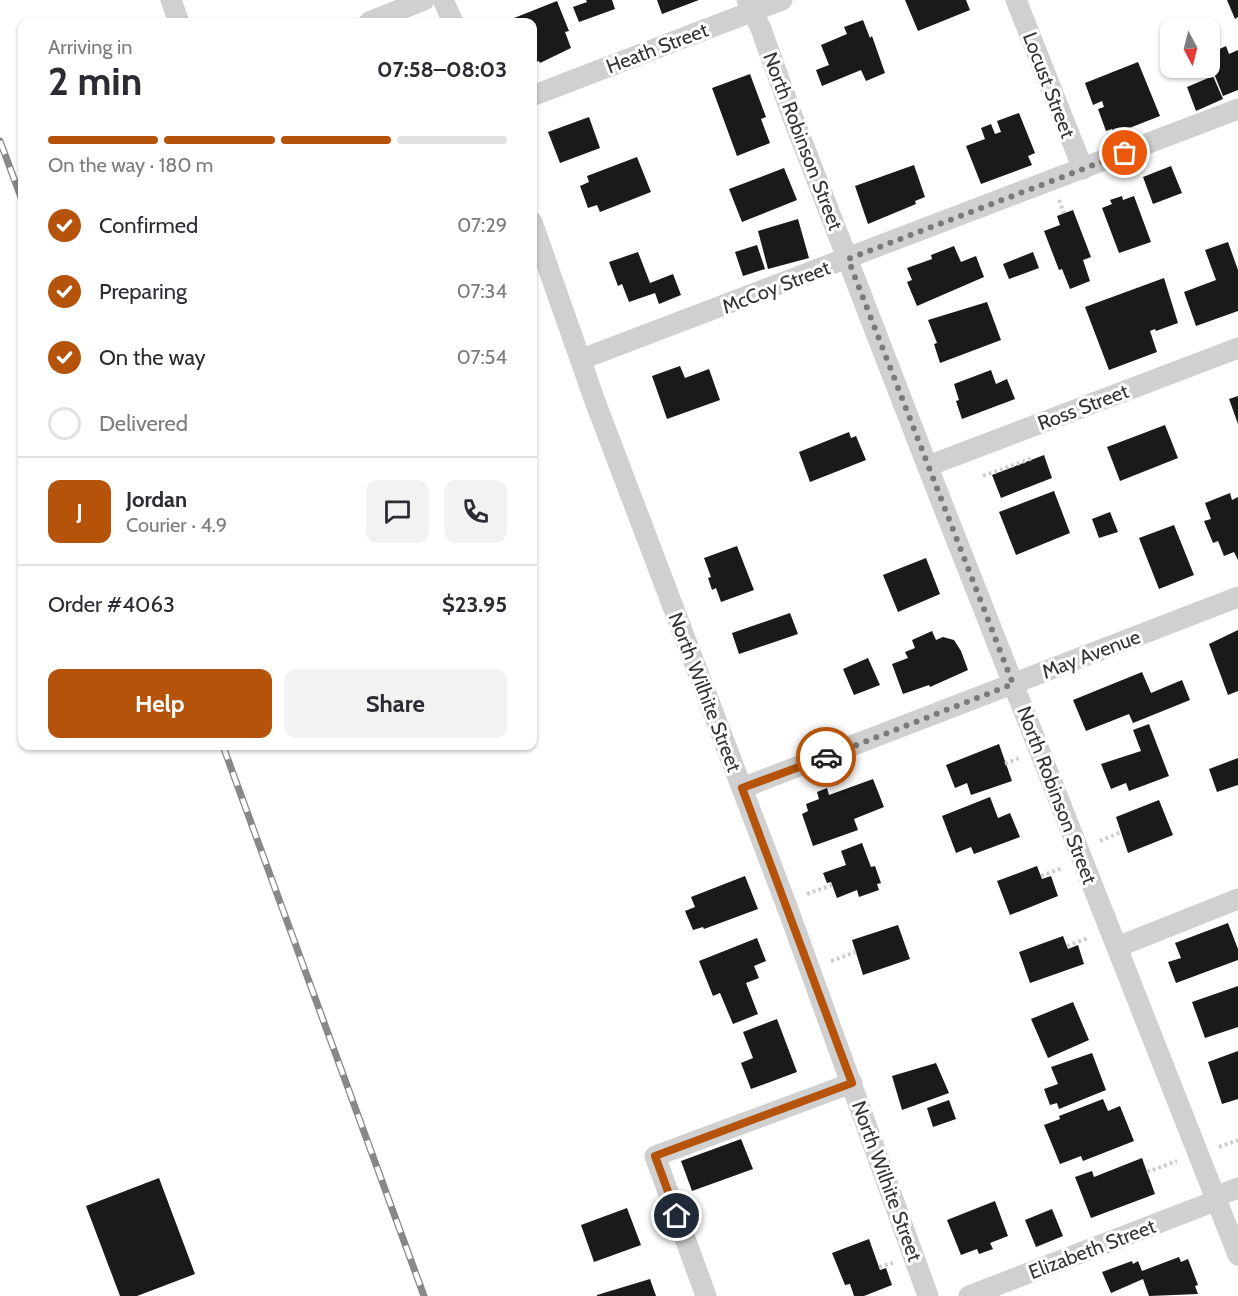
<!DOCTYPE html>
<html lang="en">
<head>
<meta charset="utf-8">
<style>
  :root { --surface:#fff; --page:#f2f2f3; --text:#2b2b33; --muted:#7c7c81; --line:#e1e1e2; --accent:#b45309 }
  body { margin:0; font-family:Cabin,sans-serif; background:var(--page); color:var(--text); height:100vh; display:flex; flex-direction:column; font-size:22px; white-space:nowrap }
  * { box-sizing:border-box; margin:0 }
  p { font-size:20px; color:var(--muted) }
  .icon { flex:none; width:33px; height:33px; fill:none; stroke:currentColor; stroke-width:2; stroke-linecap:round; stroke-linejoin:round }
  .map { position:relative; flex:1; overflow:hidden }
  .panel { position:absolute; left:18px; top:18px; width:519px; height:732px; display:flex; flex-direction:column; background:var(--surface); border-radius:12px; box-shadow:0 2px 4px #0004 }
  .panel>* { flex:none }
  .needle { width:39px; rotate:173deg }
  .controls { position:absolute; left:1160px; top:18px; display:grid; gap:12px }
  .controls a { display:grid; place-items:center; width:60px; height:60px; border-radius:12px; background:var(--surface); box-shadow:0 2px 4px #0004; font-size:30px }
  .pin { position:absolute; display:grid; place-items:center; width:51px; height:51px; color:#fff; margin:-26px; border:3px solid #fff; border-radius:50%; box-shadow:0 2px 6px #0007 }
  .courier { position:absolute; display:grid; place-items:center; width:60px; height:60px; margin:-30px; border:4px solid #b45309; border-radius:50%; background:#fff; color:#222; box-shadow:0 2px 8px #0007 }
  .headline em { font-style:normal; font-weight:700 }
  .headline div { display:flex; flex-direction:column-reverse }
  .headline { display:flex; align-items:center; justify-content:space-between; height:102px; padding:0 30px }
  h1 { font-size:39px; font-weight:700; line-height:45px }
  .bar { display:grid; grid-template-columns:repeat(4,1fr); gap:9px 6px; align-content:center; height:72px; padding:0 30px }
  .bar i { height:8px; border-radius:4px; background:var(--line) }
  .bar .selected { background:var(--accent) }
  .bar p { grid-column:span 4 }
  .line { display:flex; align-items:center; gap:15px; padding:0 30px; border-top:2px solid var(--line) }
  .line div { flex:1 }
  .round { display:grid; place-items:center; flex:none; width:63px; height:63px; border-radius:12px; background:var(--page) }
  ol { padding:0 30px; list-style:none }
  li { display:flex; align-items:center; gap:18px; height:66px }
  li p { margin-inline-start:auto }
  li .icon { padding:6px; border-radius:50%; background:var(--accent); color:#fff; stroke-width:4 }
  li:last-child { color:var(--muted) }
  li i { width:33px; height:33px; border:3px solid var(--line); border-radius:50% }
  .action { display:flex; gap:12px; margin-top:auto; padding:12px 30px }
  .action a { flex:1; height:69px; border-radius:12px; background:var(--accent); color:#fff; font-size:24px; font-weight:700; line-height:69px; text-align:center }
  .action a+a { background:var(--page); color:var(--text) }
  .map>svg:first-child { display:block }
  .building { fill:#1a1a1a }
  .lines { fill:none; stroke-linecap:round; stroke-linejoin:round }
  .path { stroke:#cdcdcd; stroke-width:4; stroke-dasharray:3 3; stroke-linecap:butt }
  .street { stroke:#d0d0d0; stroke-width:21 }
  .rail-casing { stroke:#888; stroke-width:7 }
  .rail { stroke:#fff; stroke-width:4.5; stroke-dasharray:14; stroke-linecap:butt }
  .done { stroke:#7a7a7a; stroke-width:6; stroke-dasharray:0 10.8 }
  .route { stroke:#b45309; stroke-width:8 }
  .labels { text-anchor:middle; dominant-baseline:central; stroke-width:6; stroke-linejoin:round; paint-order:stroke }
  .street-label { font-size:20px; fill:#333; stroke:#fff }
</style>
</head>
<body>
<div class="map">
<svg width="1238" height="1296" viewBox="0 0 1238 1296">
  <rect width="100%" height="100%" fill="#fff"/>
  <g class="building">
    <path d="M586,0h26l3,9 -36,13 -6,-15 14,-5z"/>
    <path d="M657,0h42l-37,14z"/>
    <path d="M905,0h61l4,10 -52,21z"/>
    <path d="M1227,0h11v17l-3,2z"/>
    <path d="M557,1l12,30 -4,1 6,16 -31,15 -1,-2 -7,2v-41h-22l-1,-2z"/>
    <path d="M863,20l7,18 2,-2 13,37 -19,8 -5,-11 -39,16 -6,-16 13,-5 -8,-20 26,-11 -3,-7z"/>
    <path d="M1226,46l3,8 9,-4v40l-15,6 -14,-35v-7z"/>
    <path d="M1138,62l22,54 -46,18 -2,-5 -6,2 -8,-22 6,-2 -2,-6 -9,4 -8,-22z"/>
    <path d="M750,74l16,43 -5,2 9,24 -33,13 -25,-68z"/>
    <path d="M1213,76l10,23 -27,12 -9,-24z"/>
    <path d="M1019,113l16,40 -7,3 4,9 -51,19 -15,-38 19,-7 -4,-11 10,-4 4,10 6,-2 -4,-11z"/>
    <path d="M589,117l11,31 -40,15 -12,-31z"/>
    <path d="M637,157l14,35 -51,20 -3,-7 -9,3 -8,-22 9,-4 -2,-6z"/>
    <path d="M914,165l11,32 -10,4 1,3 -48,20 -13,-38z"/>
    <path d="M1171,166l11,27 -29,11 -10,-27z"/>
    <path d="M784,168l13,32 -55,22 -13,-33z"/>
    <path d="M1122,196l1,4 11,-4 17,46 -32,11 -17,-45 10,-4 -2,-4z"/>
    <path d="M1073,210l18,47 -8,3 7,21 -20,8 -8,-20 -3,1 -15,-39 16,-6 -3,-9z"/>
    <path d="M798,219l11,39 -41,11 -10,-38z"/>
    <path d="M1228,242l10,28v41l-42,15 -12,-34 32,-12 -11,-30z"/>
    <path d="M757,245l8,24 -22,7 -8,-24z"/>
    <path d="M954,246l7,16 15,-6 8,21 -67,29 -10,-24 5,-2 -5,-12 25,-9 -1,-4z"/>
    <path d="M638,252l12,31 23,-9 8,21 -22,9 -4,-11 -26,9 -7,-18 -4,2 -9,-24z"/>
    <path d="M1033,252l6,16 -30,11 -6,-15z"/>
    <path d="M1164,278l14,45 -22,8 -1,-2 -5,2 7,21 -48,18 -24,-63z"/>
    <path d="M987,302l14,38 -61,23 -6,-19 3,-1 -9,-23z"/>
    <path d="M680,366l5,12 24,-9 11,31 -53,19 -15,-43z"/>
    <path d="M991,370l5,14 11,-5 8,20 -53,20 -6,-18 3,-1 -5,-16z"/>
    <path d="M1238,396v28l-9,-25z"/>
    <path d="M1165,425l13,33 -58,23 -13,-34z"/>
    <path d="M849,432l2,6 5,-2 10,24 -56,22 -11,-30z"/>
    <path d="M1044,455l8,23 -51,20 -9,-23z"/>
    <path d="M1054,491l16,42 -54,22 -17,-43z"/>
    <path d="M1230,493l2,7 6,-3v63l-4,-8 -10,4 -6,-15 -5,2 -9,-22 7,-2 -6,-16z"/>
    <path d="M1110,512l8,20 -19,6 -7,-19z"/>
    <path d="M1174,525l20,50 -35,14 -20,-51z"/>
    <path d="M737,546l17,44 -33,12 -5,-14 -4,2 -4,-12 3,-1 -7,-19z"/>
    <path d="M926,558l14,36 -42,18 -15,-37z"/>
    <path d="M790,613l8,21 -59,20 -7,-21z"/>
    <path d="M1238,630v61l-10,4 -19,-51z"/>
    <path d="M932,631l4,9 7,-3 11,3 7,11 7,19 -38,17 -1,-2 -26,9 -11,-30 16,-6 -3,-6 10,-4 -3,-8z"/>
    <path d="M868,658l12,27 -26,10 -11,-26z"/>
    <path d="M1142,672l9,21 31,-13 8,20 -57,23 -4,-9 -43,17 -13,-31z"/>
    <path d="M1149,724l20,52 -40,15 -3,-8 -15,6 -10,-25 40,-13 -8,-21z"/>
    <path d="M999,744l13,37 -41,14 -4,-12 -12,5 -9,-23z"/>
    <path d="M1238,758v27l-21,7 -8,-23z"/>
    <path d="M873,779l11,28 -30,12 4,11 -45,16 -11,-32 6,-3 -2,-7 13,-5 -2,-7 10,-4 2,7z"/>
    <path d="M990,797l8,21 12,-5 10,24 -46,17 -3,-7 -15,6 -14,-37z"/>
    <path d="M1159,800l14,35 -45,18 -12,-36z"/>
    <path d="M862,843l9,24 4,-1 6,17 -4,1 2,6 -20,7 -2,-7 -20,8 -6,-16 -4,1 -4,-10 23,-8 -5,-14z"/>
    <path d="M1037,866l5,13 9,-3 7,20 -48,19 -13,-34z"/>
    <path d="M745,876l13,33 -54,20 -1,-2 -10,3 -8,-19 10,-4 -4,-10z"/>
    <path d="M1228,923l10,26v11l-62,23 -8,-21 13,-4 -6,-15z"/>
    <path d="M898,925l12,34 -47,16 -11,-35z"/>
    <path d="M1063,936l5,13 10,-4 6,19 -54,19 -11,-31z"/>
    <path d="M757,938l9,23 -12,5 5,12 -13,5 12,31 -25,10 -13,-31 -7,3 -14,-35z"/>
    <path d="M1238,986v41l-33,11 -13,-36z"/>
    <path d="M1073,1002l16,38 -41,18 -17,-39z"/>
    <path d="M777,1019l20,53 -46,17 -10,-26 12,-5 -10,-26z"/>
    <path d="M1238,1051v48l-16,5 -14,-42z"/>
    <path d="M1092,1053l14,37 -47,19 -2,-6 -7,2 -6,-16 14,-5 -7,-17z"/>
    <path d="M936,1063l13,30 -47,17 -10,-34z"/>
    <path d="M1103,1099l5,12 12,-5 14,35 -51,20 -2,-5 -21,8 -16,-39 16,-6 -1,-3z"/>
    <path d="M949,1100l7,19 -23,8 -6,-19z"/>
    <path d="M741,1139l12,30 -61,22 -11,-30z"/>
    <path d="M1142,1158l13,36 -64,24 -16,-41 17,-6 2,6z"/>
    <path d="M159,1178l36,96 -58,22h-17l-34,-90z"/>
    <path d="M995,1201l13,35 -18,7 3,6 -14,5 -2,-5 -16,6 -14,-35z"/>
    <path d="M627,1208l14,37 -47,17 -13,-37z"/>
    <path d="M1052,1209l11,27 -27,11 -11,-27z"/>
    <path d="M869,1239l11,31 6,-2 6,17 -28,11h-10l-4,-12 -5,1 -13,-32z"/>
    <path d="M1179,1257l2,5 7,-3 10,26 -3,1 3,8 -49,2 -6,-17 -32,14 -9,-21 30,-11 1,3 5,-3 4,10z"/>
    <path d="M650,1279l6,17h-59v-1z"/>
  </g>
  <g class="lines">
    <g class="path">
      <path d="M1059,200l5,13"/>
      <path d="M983,476l50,-18"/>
      <path d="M1005,764l14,-6"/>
      <path d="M1100,841l21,-9"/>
      <path d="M1041,876l21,-8"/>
      <path d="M807,894l25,-9"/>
      <path d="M1067,946l21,-8"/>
      <path d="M831,961l25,-9"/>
      <path d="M1219,1147l19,-7"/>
      <path d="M1147,1172l30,-11"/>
      <path d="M879,1267l14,-4"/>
    </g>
    <g class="street">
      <path d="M171,0l8,22"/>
      <path d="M443,0l10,22"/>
      <path d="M747,0l14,29 32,89 132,342 313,795"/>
      <path d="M1016,0l67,169"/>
      <path d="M369,22l55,-22"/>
      <path d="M532,96l250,-96"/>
      <path d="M532,222l64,182 193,508 139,384"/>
      <path d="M582,359l656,-250"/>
      <path d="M928,466l310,-118"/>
      <path d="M742,788l496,-191"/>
      <path d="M1117,947l121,-48"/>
      <path d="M1214,1197l24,-9"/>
      <path d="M706,1296l-51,-140 197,-73"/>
      <path d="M969,1296l246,-95"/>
    </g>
    <g class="rail-casing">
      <g id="rail">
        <path d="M0,141l22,59"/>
        <path d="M223,746l201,550"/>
      </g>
    </g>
    <use href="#rail" class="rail"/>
  </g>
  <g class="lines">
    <path class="done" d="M826,757l187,-73 -165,-425 277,-106"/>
    <path class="route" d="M677,1216l-22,-60 197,-73 -110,-295 84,-31"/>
  </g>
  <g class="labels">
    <g class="street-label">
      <text transform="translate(657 48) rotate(-21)">Heath Street</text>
      <text transform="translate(1049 85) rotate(69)">Locust Street</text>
      <text transform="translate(803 141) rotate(69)">North Robinson Street</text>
      <text transform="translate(776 287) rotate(-21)">McCoy Street</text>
      <text transform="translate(1083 407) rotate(-21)">Ross Street</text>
      <text transform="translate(1091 654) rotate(-21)">May Avenue</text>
      <text transform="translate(705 692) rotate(69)">North Wilhite Street</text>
      <text transform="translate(1057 795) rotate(69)">North Robinson Street</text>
      <text transform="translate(887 1181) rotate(70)">North Wilhite Street</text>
      <text transform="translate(1092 1249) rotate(-21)">Elizabeth Street</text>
    </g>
  </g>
</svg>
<div class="controls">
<a><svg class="needle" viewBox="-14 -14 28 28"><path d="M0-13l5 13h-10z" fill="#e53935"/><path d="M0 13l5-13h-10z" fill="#7c7c81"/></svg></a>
</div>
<div class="pin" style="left:1125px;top:153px;background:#ea580c"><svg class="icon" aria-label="bag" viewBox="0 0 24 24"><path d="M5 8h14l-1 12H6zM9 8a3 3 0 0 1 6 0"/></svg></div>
<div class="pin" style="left:677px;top:1216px;background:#1f2937"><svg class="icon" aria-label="home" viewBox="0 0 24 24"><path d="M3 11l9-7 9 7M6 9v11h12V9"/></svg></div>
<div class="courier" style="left:826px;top:757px"><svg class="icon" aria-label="car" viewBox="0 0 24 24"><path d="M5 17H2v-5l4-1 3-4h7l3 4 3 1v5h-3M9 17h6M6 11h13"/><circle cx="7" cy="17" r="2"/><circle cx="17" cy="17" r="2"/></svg></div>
<section class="panel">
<div class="headline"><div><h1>2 min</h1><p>Arriving in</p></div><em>07:58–08:03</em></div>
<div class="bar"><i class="selected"></i><i class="selected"></i><i class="selected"></i><i></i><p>On the way · 180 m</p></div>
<ol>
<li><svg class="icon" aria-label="check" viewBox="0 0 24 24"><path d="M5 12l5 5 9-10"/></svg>Confirmed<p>07:29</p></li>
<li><svg class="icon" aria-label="check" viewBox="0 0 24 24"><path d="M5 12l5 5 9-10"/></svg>Preparing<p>07:34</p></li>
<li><svg class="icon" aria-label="check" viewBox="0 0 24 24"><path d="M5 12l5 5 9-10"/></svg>On the way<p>07:54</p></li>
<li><i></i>Delivered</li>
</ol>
<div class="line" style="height:108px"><b class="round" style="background:var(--accent);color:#fff">J</b><div><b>Jordan</b><p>Courier · 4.9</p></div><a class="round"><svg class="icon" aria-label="chat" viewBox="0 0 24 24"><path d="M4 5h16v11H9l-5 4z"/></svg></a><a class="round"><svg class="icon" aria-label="phone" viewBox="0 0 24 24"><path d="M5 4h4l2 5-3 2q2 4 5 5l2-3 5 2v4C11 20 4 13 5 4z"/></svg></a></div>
<div class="line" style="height:78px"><div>Order #4063</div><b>$23.95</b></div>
<div class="action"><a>Help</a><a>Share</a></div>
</section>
</div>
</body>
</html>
